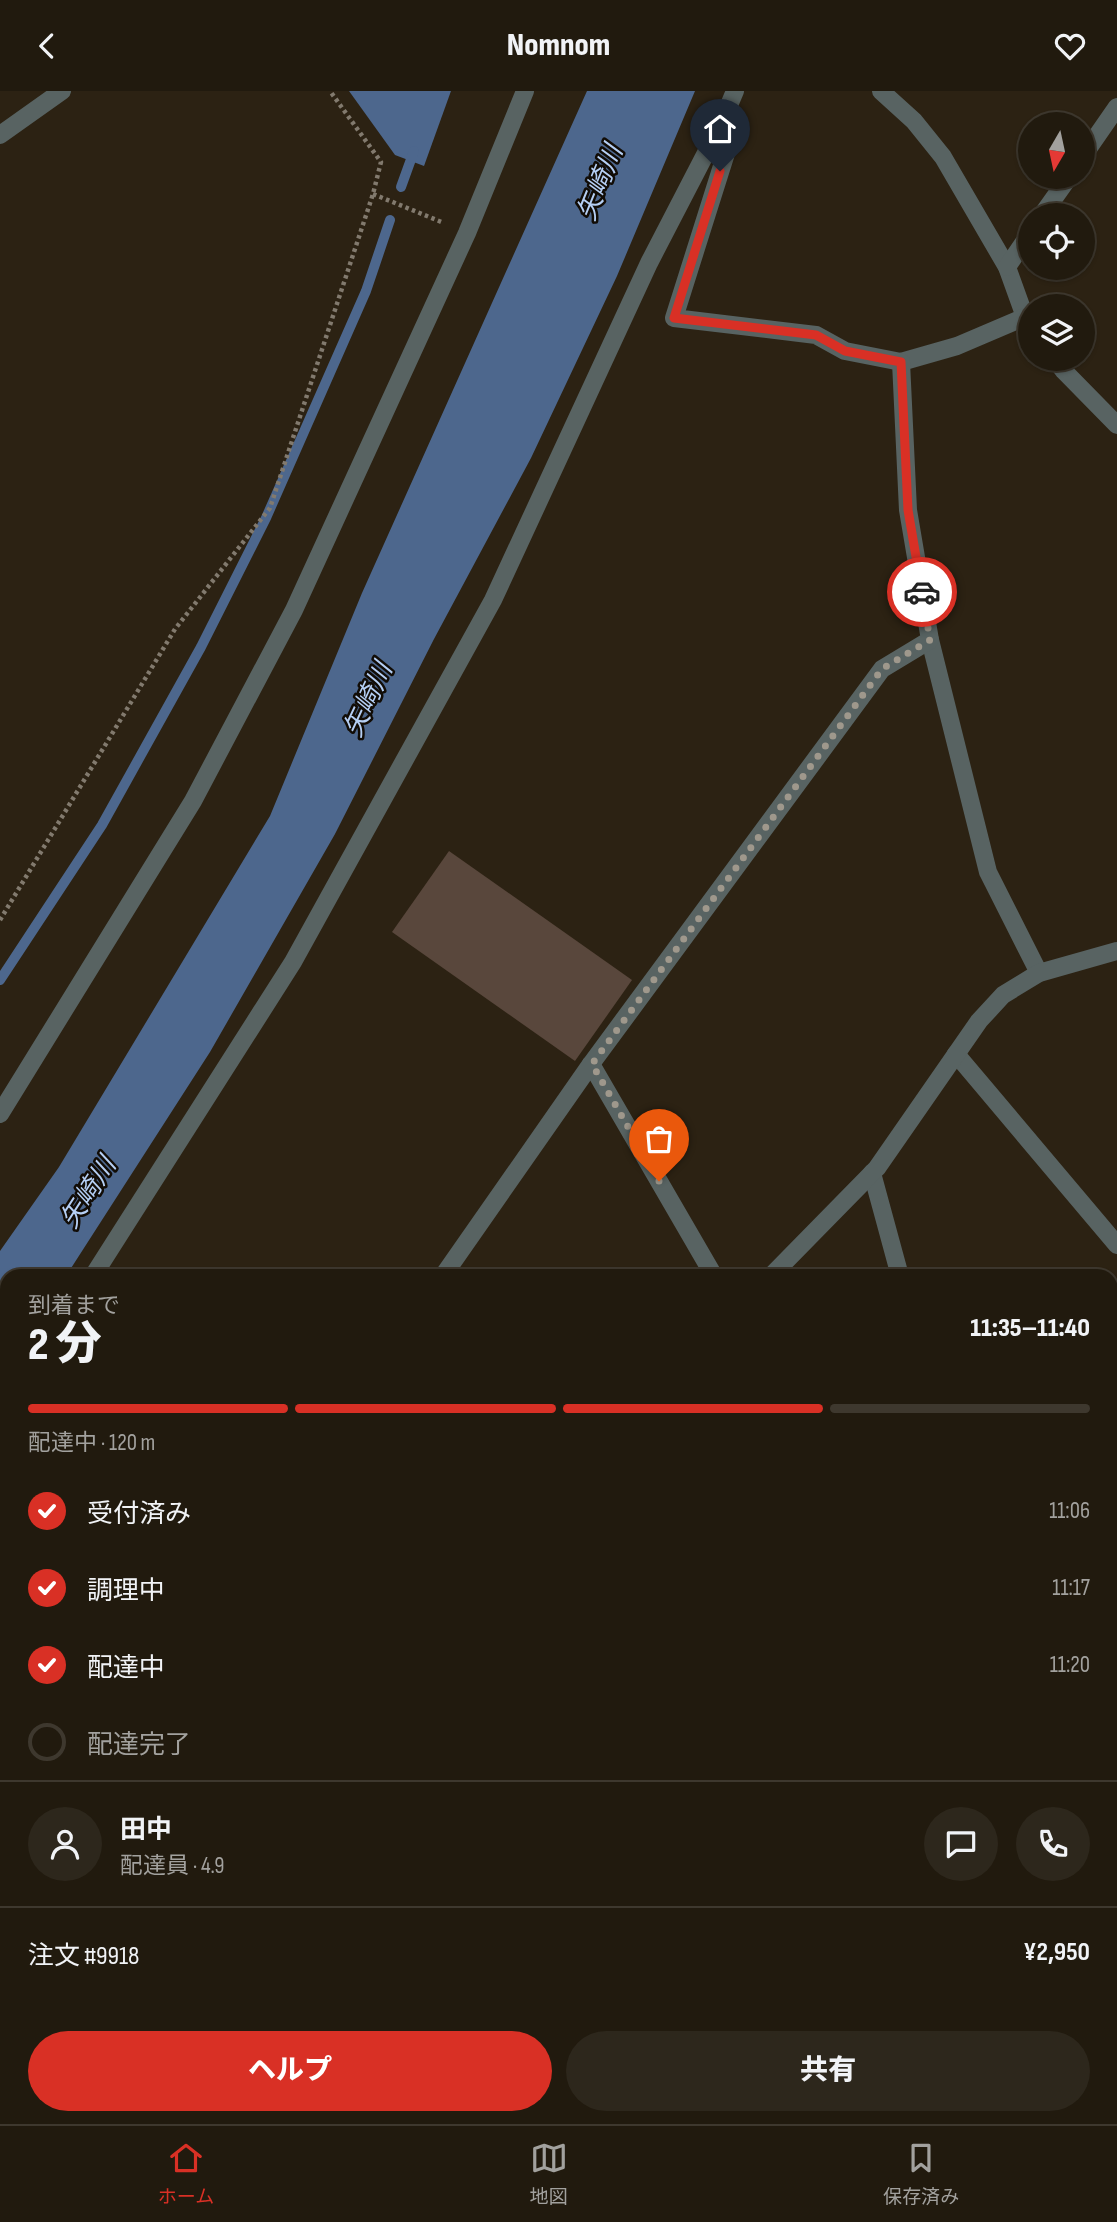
<!DOCTYPE html>
<html lang="ja">
<head>
<meta charset="utf-8">
<style>
  :root { --surface:#211a0e; --page:#2d271c; --text:#f1f3f6; --muted:#a2a19e; --line:#3e382e; --accent:#d93025 }
  body { margin:0; font-family:"Sofia Sans Condensed","Noto Sans JP",sans-serif; background:var(--page); color:var(--text); height:100vh; display:flex; flex-direction:column; font-size:26px; white-space:nowrap }
  * { box-sizing:border-box; margin:0 }
  p { font-size:23px; color:var(--muted) }
  .icon { flex:none; width:38px; height:38px; fill:none; stroke:currentColor; stroke-width:2; stroke-linecap:round; stroke-linejoin:round }
  .map { position:relative; flex:1; overflow:hidden }
  .side { position:absolute; left:0px; top:1178px; width:1118px; height:856px; display:flex; flex-direction:column; background:var(--surface); border-radius:21px 21px 0 0; box-shadow:0 2px 5px #0004,0 0 0 2px var(--line) }
  .side>* { flex:none }
  .needle { width:46px; rotate:189deg }
  .tools { position:absolute; left:1018px; top:21px; display:grid; gap:14px }
  .tools a { display:grid; place-items:center; width:77px; height:77px; border-radius:50%; background:var(--surface); box-shadow:0 2px 5px #0004,0 0 0 2px var(--line); font-size:35px }
  .pin { position:absolute; display:grid; place-items:center; width:60px; height:60px; color:#fff; margin:-72px -30px; border-radius:50% 50% 50% 0; rotate:-45deg; box-shadow:0 0 7px #0007 }
  .pin .icon { rotate:45deg }
  .courier { position:absolute; display:grid; place-items:center; width:70px; height:70px; margin:-35px; border:5px solid #d93025; border-radius:50%; background:#fff; color:#222; box-shadow:0 2px 9px #0007 }
  .overview em { font-style:normal; font-weight:800 }
  .overview div { display:flex; flex-direction:column-reverse }
  .overview { display:flex; align-items:center; justify-content:space-between; height:119px; padding:0 28px }
  h1 { font-size:46px; font-weight:800; line-height:52px }
  .bar { display:grid; grid-template-columns:repeat(4,1fr); gap:10px 7px; align-content:center; height:84px; padding:0 28px }
  .bar i { height:9px; border-radius:5px; background:var(--line) }
  .bar .selected { background:var(--accent) }
  .bar p { grid-column:span 4 }
  .line { display:flex; align-items:center; gap:18px; padding:0 28px; border-top:2px solid var(--line) }
  .line div { flex:1 }
  .round { display:grid; place-items:center; flex:none; width:74px; height:74px; border-radius:37px; background:var(--page) }
  ol { padding:0 28px; list-style:none }
  li { display:flex; align-items:center; gap:21px; height:77px }
  li p { margin-inline-start:auto }
  li .icon { padding:7px; border-radius:50%; background:var(--accent); color:#fff; stroke-width:4 }
  li:last-child { color:var(--muted) }
  li i { width:38px; height:38px; border:4px solid var(--line); border-radius:50% }
  .primary-button { display:flex; gap:14px; margin-top:auto; padding:14px 28px }
  .primary-button a { flex:1; height:80px; border-radius:42px; background:var(--accent); color:#fff; font-size:28px; font-weight:800; line-height:80px; text-align:center }
  .primary-button a+a { background:var(--page); color:var(--text) }
  header { display:flex; justify-content:space-between; align-items:center; height:91px; padding:0 28px; background:var(--surface); font-size:32px; font-weight:800 }
  .tab-bar { display:flex; justify-content:space-around; align-items:center; height:98px; border-top:2px solid var(--line); background:var(--surface); font-size:19px; color:var(--muted) }
  .tab-bar a { display:grid; justify-items:center; gap:4px }
  .tab-bar .selected { color:var(--accent) }
  .map>svg:first-child { display:block }
  .water { fill:#4d678d }
  .lines { fill:none; stroke-linecap:round; stroke-linejoin:round }
  .stream { stroke:#4d678d; stroke-width:10 }
  .building { fill:#59473c }
  .path { stroke:#827a6e; stroke-width:4.5; stroke-dasharray:3.5 3.5; stroke-linecap:butt }
  .minor { stroke:#586362; stroke-width:18 }
  .done { stroke:#9f988c; stroke-width:7; stroke-dasharray:0 12.6 }
  .route { stroke:#d93025; stroke-width:9 }
  .labels { text-anchor:middle; dominant-baseline:central; stroke-width:5; stroke-linejoin:round; paint-order:stroke }
  .water-label { font-size:26px; font-style:italic; fill:#b5cff4; stroke:#110c06 }
</style>
</head>
<body>
<header><svg class="icon" aria-label="back" viewBox="0 0 24 24"><path d="M15 5l-7 7 7 7"/></svg>Nomnom<svg class="icon" aria-label="heart" viewBox="0 0 24 24"><path d="M12 20l-8-8c-3-5 5-10 8-4 3-6 11-1 8 4z"/></svg></header>
<div class="map">
<svg width="1117" height="2033" viewBox="0 0 1117 2033">
  <rect width="100%" height="100%" fill="#2c2213"/>
  <g class="water">
    <path d="M349,0h102l-27,75 -29,-11z"/>
    <path d="M587,0h108l-78,185 -86,182 -97,181 -99,195 -125,218 -144,224h-59v91l-7,11v-127l59,-84 211,-351 92,-223z"/>
  </g>
  <g class="lines">
    <g class="stream">
      <path d="M401,96l13,-36"/>
      <path d="M0,889l102,-155 99,-178 65,-129 100,-227 24,-71"/>
      <path d="M1111,1950l6,-3"/>
      <path d="M953,2033l12,-7"/>
    </g>
  </g>
  <path class="building" d="M449,760l183,129 -57,81 -183,-129z"/>
  <g class="lines">
    <g class="path">
      <path d="M373,103l71,29"/>
      <path d="M0,829l175,-291 95,-121 103,-314 8,-32 -51,-71"/>
      <path d="M0,1804l7,-9"/>
      <path d="M1111,1931l6,-4"/>
      <path d="M1111,1978l6,-3"/>
      <path d="M914,2033l13,-7"/>
      <path d="M1007,2033l13,-7"/>
    </g>
    <g class="minor">
      <path d="M881,0l33,30 29,36 64,110 18,50 6,8"/>
      <path d="M721,33l7,23 -54,171 142,17 29,16 56,11 56,-16 68,-29"/>
      <path d="M0,44l62,-44"/>
      <path d="M1083,65l34,-49"/>
      <path d="M1042,124l27,-38"/>
      <path d="M1007,176l24,-35"/>
      <path d="M1055,268l9,12 53,54"/>
      <path d="M901,271l7,148 22,130 58,232 51,101"/>
      <path d="M956,963l161,191"/>
      <path d="M591,973l123,212"/>
      <path d="M0,1023l193,-313 101,-191 173,-377 58,-142"/>
      <path d="M872,1082l28,103"/>
      <path d="M93,1185l200,-314 200,-362 156,-337 72,-139 14,-33"/>
      <path d="M443,1185l148,-212 291,-395 48,-29"/>
      <path d="M771,1185l106,-108 102,-147 24,-26 36,-22 78,-22"/>
      <path d="M0,1331l7,-10"/>
      <path d="M1111,1414l6,-1"/>
      <path d="M0,1419l7,4"/>
      <path d="M1111,1585l6,-1"/>
      <path d="M198,2033l5,-7"/>
    </g>
  </g>
  <g class="lines">
    <path class="done" d="M659,1090l-67,-117 290,-395 48,-29 -8,-48"/>
    <path class="route" d="M720,80l-46,147 142,17 29,16 56,11 7,148 14,82"/>
  </g>
  <g class="labels">
    <g class="water-label">
      <text transform="translate(601 92) rotate(-68)">矢崎川</text>
      <text transform="translate(369 609) rotate(-65)">矢崎川</text>
      <text transform="translate(89 1102) rotate(-57)">矢崎川</text>
    </g>
  </g>
</svg>
<div class="tools">
<a><svg class="needle" viewBox="-14 -14 28 28"><path d="M0-13l5 13h-10z" fill="#e53935"/><path d="M0 13l5-13h-10z" fill="#a2a19e"/></svg></a>
<a><svg class="icon" aria-label="locate" viewBox="0 0 24 24"><circle cx="12" cy="12" r="6"/><path d="M12 2v4M12 18v4M2 12h4M18 12h4"/></svg></a>
<a><svg class="icon" aria-label="layers" viewBox="0 0 24 24"><path d="M12 4l9 5-9 5-9-5zM3 14l9 5 9-5"/></svg></a>
</div>
<div class="pin" style="left:659px;top:1090px;background:#ea580c"><svg class="icon" aria-label="bag" viewBox="0 0 24 24"><path d="M5 8h14l-1 12H6zM9 8a3 3 0 0 1 6 0"/></svg></div>
<div class="pin" style="left:720px;top:80px;background:#1f2937"><svg class="icon" aria-label="home" viewBox="0 0 24 24"><path d="M3 11l9-7 9 7M6 9v11h12V9"/></svg></div>
<div class="courier" style="left:922px;top:501px"><svg class="icon" aria-label="car" viewBox="0 0 24 24"><path d="M5 17H2v-5l4-1 3-4h7l3 4 3 1v5h-3M9 17h6M6 11h13"/><circle cx="7" cy="17" r="2"/><circle cx="17" cy="17" r="2"/></svg></div>
<section class="side">
<div class="overview"><div><h1>2 分</h1><p>到着まで</p></div><em>11:35–11:40</em></div>
<div class="bar"><i class="selected"></i><i class="selected"></i><i class="selected"></i><i></i><p>配達中 · 120 m</p></div>
<ol>
<li><svg class="icon" aria-label="check" viewBox="0 0 24 24"><path d="M5 12l5 5 9-10"/></svg>受付済み<p>11:06</p></li>
<li><svg class="icon" aria-label="check" viewBox="0 0 24 24"><path d="M5 12l5 5 9-10"/></svg>調理中<p>11:17</p></li>
<li><svg class="icon" aria-label="check" viewBox="0 0 24 24"><path d="M5 12l5 5 9-10"/></svg>配達中<p>11:20</p></li>
<li><i></i>配達完了</li>
</ol>
<div class="line" style="height:126px"><a class="round"><svg class="icon" aria-label="person" viewBox="0 0 24 24"><circle cx="12" cy="8" r="4"/><path d="M4 21q1-7 8-7t8 7"/></svg></a><div><b>田中</b><p>配達員 · 4.9</p></div><a class="round"><svg class="icon" aria-label="chat" viewBox="0 0 24 24"><path d="M4 5h16v11H9l-5 4z"/></svg></a><a class="round"><svg class="icon" aria-label="phone" viewBox="0 0 24 24"><path d="M5 4h4l2 5-3 2q2 4 5 5l2-3 5 2v4C11 20 4 13 5 4z"/></svg></a></div>
<div class="line" style="height:91px"><div>注文 #9918</div><b>¥2,950</b></div>
<div class="primary-button"><a>ヘルプ</a><a>共有</a></div>
</section>
</div>
<nav class="tab-bar">
<a class="selected"><svg class="icon" aria-label="home" viewBox="0 0 24 24"><path d="M3 11l9-7 9 7M6 9v11h12V9"/></svg>ホーム</a>
<a><svg class="icon" aria-label="map" viewBox="0 0 24 24"><path d="M3 6l6-2 6 2 6-2v14l-6 2-6-2-6 2zM9 4v14M15 6v14"/></svg>地図</a>
<a><svg class="icon" aria-label="saved" viewBox="0 0 24 24"><path d="M7 4h10v16l-5-4-5 4z"/></svg>保存済み</a>
</nav>
</body>
</html>
